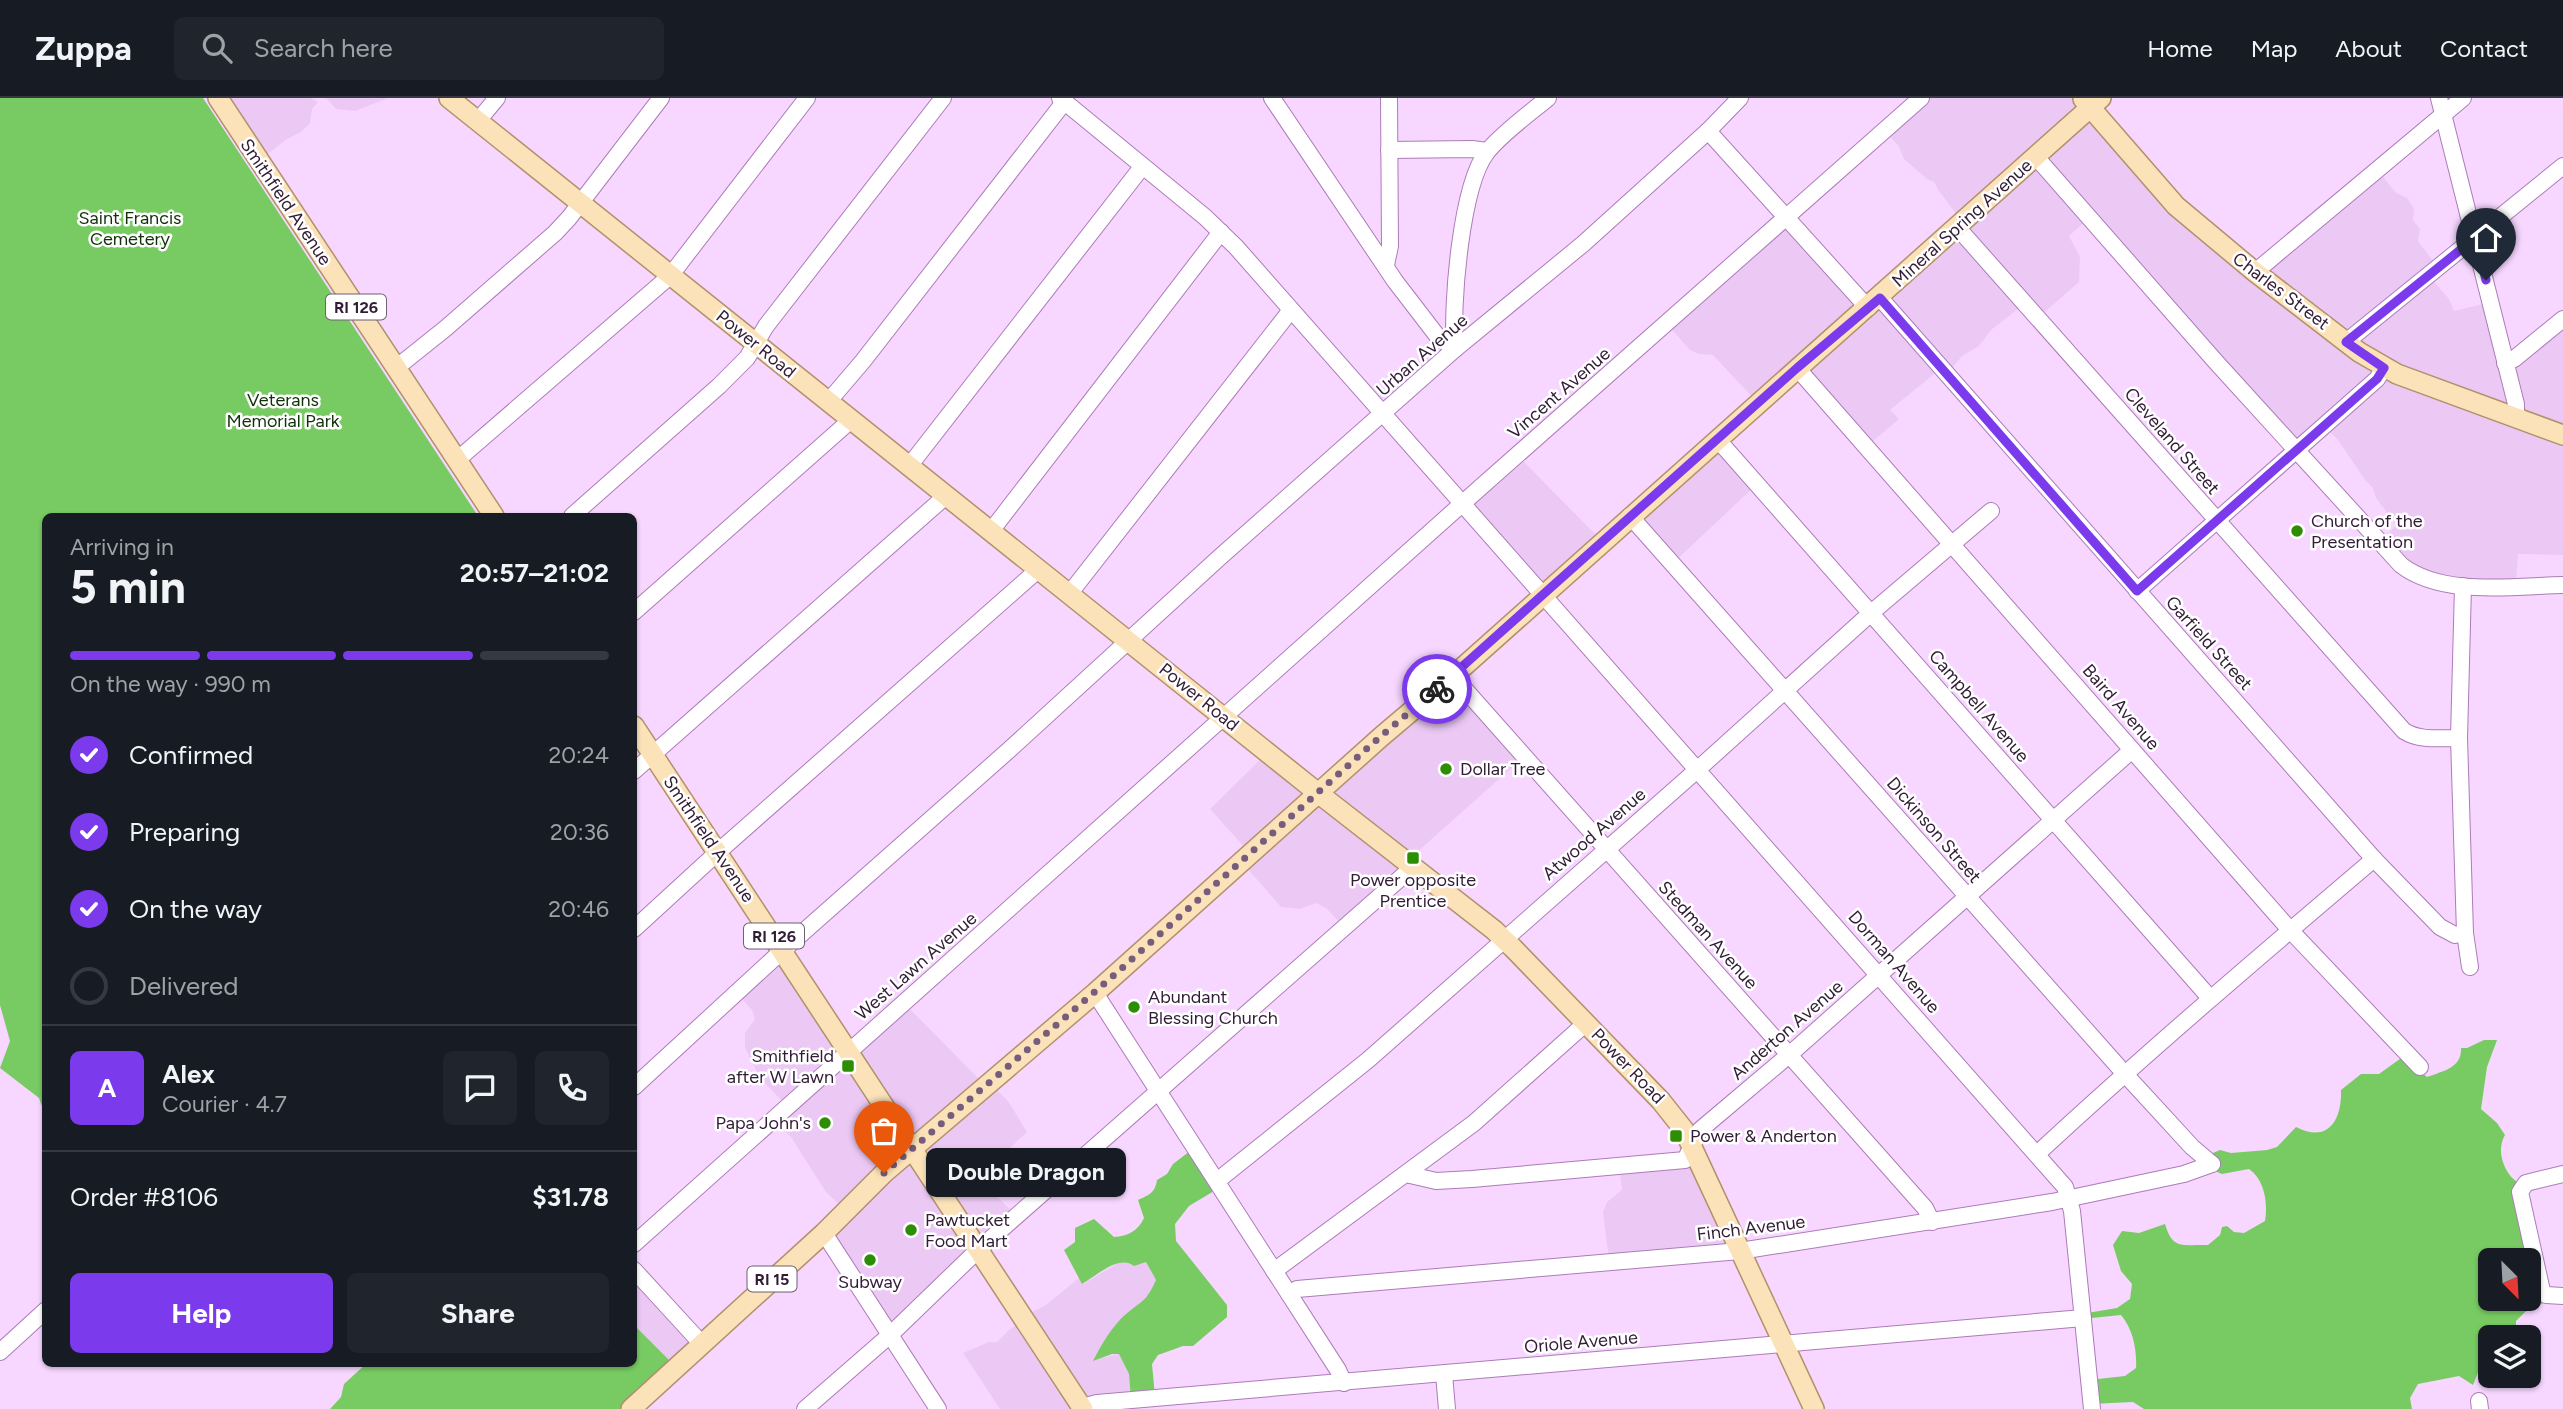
<!DOCTYPE html>
<html lang="en">
<head>
<meta charset="utf-8">
<style>
  :root { --surface:#171b24; --page:#20242c; --text:#f1f3f6; --muted:#9ea1a6; --line:#363941; --accent:#7c3aed }
  body { margin:0; font-family:Figtree,sans-serif; background:var(--page); color:var(--text); height:100vh; display:flex; flex-direction:column; font-size:26px; white-space:nowrap }
  * { box-sizing:border-box; margin:0 }
  p { font-size:23px; color:var(--muted) }
  .icon { flex:none; width:38px; height:38px; fill:none; stroke:currentColor; stroke-width:2; stroke-linecap:round; stroke-linejoin:round }
  .map { position:relative; flex:1; overflow:hidden }
  .panel { position:absolute; left:42px; top:415px; width:595px; height:854px; display:flex; flex-direction:column; background:var(--surface); border-radius:10px; box-shadow:0 2px 5px #0004 }
  .panel>* { flex:none }
  .needle { width:46px; rotate:156deg }
  .buttons { position:absolute; left:2478px; top:1150px; display:grid; gap:14px }
  .buttons a { display:grid; place-items:center; width:63px; height:63px; border-radius:10px; background:var(--surface); box-shadow:0 2px 5px #0004; font-size:35px }
  .pin { position:absolute; display:grid; place-items:center; width:60px; height:60px; color:#fff; margin:-72px -30px; border-radius:50% 50% 50% 0; rotate:-45deg; box-shadow:0 0 7px #0007 }
  .pin .icon { rotate:45deg }
  .courier { position:absolute; display:grid; place-items:center; width:70px; height:70px; margin:-35px; border:5px solid #7c3aed; border-radius:50%; background:#fff; color:#222; box-shadow:0 2px 9px #0007 }
  .bubble { position:absolute; height:49px; border-radius:10px; background:var(--surface); box-shadow:0 2px 5px #0004; font-size:23px; font-weight:700; line-height:49px; text-align:center }
  .summary em { font-style:normal; font-weight:700 }
  .summary div { display:flex; flex-direction:column-reverse }
  .summary { display:flex; align-items:center; justify-content:space-between; height:119px; padding:0 28px }
  h1 { font-size:46px; font-weight:700; line-height:52px }
  .bar { display:grid; grid-template-columns:repeat(4,1fr); gap:10px 7px; align-content:center; height:84px; padding:0 28px }
  .bar i { height:9px; border-radius:5px; background:var(--line) }
  .bar .selected { background:var(--accent) }
  .bar p { grid-column:span 4 }
  .line { display:flex; align-items:center; gap:18px; padding:0 28px; border-top:2px solid var(--line) }
  .line div { flex:1 }
  .round { display:grid; place-items:center; flex:none; width:74px; height:74px; border-radius:10px; background:var(--page) }
  ol { padding:0 28px; list-style:none }
  li { display:flex; align-items:center; gap:21px; height:77px }
  li p { margin-inline-start:auto }
  li .icon { padding:7px; border-radius:50%; background:var(--accent); color:#fff; stroke-width:4 }
  li:last-child { color:var(--muted) }
  li i { width:38px; height:38px; border:4px solid var(--line); border-radius:50% }
  .action { display:flex; gap:14px; margin-top:auto; padding:14px 28px }
  .action a { flex:1; height:80px; border-radius:10px; background:var(--accent); color:#fff; font-size:28px; font-weight:700; line-height:80px; text-align:center }
  .action a+a { background:var(--page); color:var(--text) }
  header { display:flex; align-items:center; gap:42px; box-sizing:border-box; height:98px; padding:0 35px; background:var(--surface); border-bottom:2px solid var(--line) }
  header strong { font-size:33px }
  nav { display:flex; gap:38px; margin-inline-start:auto; font-size:24px }
  .search { width:490px; height:63px; background:var(--page); display:flex; align-items:center; gap:18px; box-sizing:border-box; padding:0 24px; border-radius:10px; color:var(--muted); font-size:26px }
  .map>svg:first-child { display:block }
  .built { fill:#ecc9f5 }
  .green { fill:#78cb63; fill-rule:evenodd }
  .lines { fill:none; stroke-linecap:round; stroke-linejoin:round }
  .minor-casing { stroke:#ad7bb9; stroke-width:18 }
  .major-casing { stroke:#b2906c; stroke-width:22 }
  .minor { stroke:#fff; stroke-width:16 }
  .major { stroke:#fbe2b9; stroke-width:19 }
  .done { stroke:#765d7c; stroke-width:7; stroke-dasharray:0 12.6 }
  .route { stroke:#7c3aed; stroke-width:9 }
  .poi-dot { fill:#2d8e04; stroke:#fff; stroke-width:2.5 }
  .labels { text-anchor:middle; dominant-baseline:central; stroke-width:5; stroke-linejoin:round; paint-order:stroke }
  .shield { fill:#fff; stroke:#6f6072; stroke-width:2 }
  .shield-label { font-size:16px; font-weight:bold; fill:#311c35 }
  .street-label { font-size:18px; fill:#311c35; stroke:#fff }
  .park-label { font-size:18px; fill:#113208; stroke:#fff }
  .poi-label { font-size:18px; fill:#311c35; stroke:#fff; text-anchor:start }
</style>
</head>
<body>
<header>
<strong>Zuppa</strong>
<div class="search"><svg class="icon" aria-label="search" viewBox="0 0 24 24"><circle cx="10" cy="10" r="6"/><path d="M15 15l6 6"/></svg>Search here</div>
<nav><a>Home</a><a>Map</a><a>About</a><a>Contact</a></nav>
</header>
<div class="map">
<svg width="2563" height="1311" viewBox="0 0 2563 1311">
  <rect width="100%" height="100%" fill="#f7d7ff"/>
  <g class="built">
    <path d="M217,0h94l7,4 -6,7 -2,14 -9,9 -14,7 -27,21z"/>
    <path d="M326,0h62l-33,13 -19,-2z"/>
    <path d="M1915,0h169l79,95 89,76 124,-101 20,25 11,5 7,11 -1,11 7,9 -2,12 18,24 -8,10 21,24 5,12 33,-8 15,56 61,-47v243l-45,-1 -2,28 -98,-6 -38,-32 16,-19 -20,-27 -3,-10 -8,-8 -27,-40 -16,-16 -27,25 -207,-230 -19,17 11,21 -1,25 -41,36 -16,-12 -31,24 -12,16 -17,10 -15,18 -8,-4 -49,40 9,9 -33,28 -67,-77 -44,30 -42,-45 -14,-1 -9,-4 -25,-28 119,-106 78,87 98,-84 -21,-28 -5,-9 -7,-3 -23,-20 -6,-14 -16,-16z"/>
    <path d="M1710,345l44,44 -81,76 -41,-52z"/>
    <path d="M1516,356l84,85 -58,53 -80,-93z"/>
    <path d="M1450,576l75,82 -118,105 -66,63 -15,-16 -10,-5 -16,6 -19,-2 -40,-46 6,-11 -37,-41 58,-57 48,38z"/>
    <path d="M776,856l70,93 56,-46 82,83 6,-1 18,18 19,31 -49,46 37,36 -123,117 -68,-96 21,-25 -19,-18 -35,-55 -19,-18 13,-15 -25,-26 -15,-30v-15l10,-14 -3,-9 -16,-17z"/>
    <path d="M1683,1057l55,90 -129,15 -6,-48 4,-10 15,-12 -3,-26z"/>
    <path d="M1120,1164h26l10,18 -9,17 -7,9 -14,8 -32,46 25,-6 10,20 2,25 -49,10h-82l-37,-56 26,-11h8l12,-12 14,-9 1,-5 22,-11 33,-27 4,6z"/>
    <path d="M634,1172l66,74 -23,24 -40,-39 -3,5z"/>
  </g>
  <g class="green">
    <path d="M0,0h203l275,418h-432l-1,599 -6,-17 -39,-30 10,-27 -10,-36z"/>
    <path d="M2484,942h13l-10,27 -6,42 16,14 8,12c-10,16 0,42 16,49l24,118 -20,10 -9,9v16h-26v27l-11,6 -6,15 -14,-9 -41,8 -8,14 2,11h-268l-11,-7 -42,2 -2,-24 36,-4 11,-8c1,-18 -3,-39 -15,-53l-39,4 -1,-5 36,-6 13,-9 2,-15 -11,-13 -8,-26 9,-14 17,2 26,-9c8,27 18,20 43,21l12,-10 2,-8 5,-1 7,6 10,1 21,-12c3,-17 0,-41 -16,-52l-27,5 -21,-9 -2,-6 21,-9 11,3 36,-3 10,-3 19,-20c33,17 46,-8 45,-37l20,-16h18l25,-18 23,21c16,-6 35,-9 34,-29h6zM2490,1162h39v38h-39z"/>
    <path d="M1194,1050l25,40 -30,18 -14,18 1,17 51,64v12l-34,29h-10l-25,9 -6,9 3,32 -24,3 -2,-25 -10,-20h-7l-19,7c8,-16 19,-35 33,-47 18,-15 19,-11 30,-34l-10,-18 -12,4c-15,-12 -38,10 -52,18l-18,-34 11,-8v-14l19,-9 20,18c14,-1 24,-6 30,-19l-6,-18c11,-5 17,-7 19,-20l10,-6 6,-10z"/>
    <path d="M637,1230l40,40 -44,41h-303l11,-12 3,-13 23,-21h267v-29z"/>
  </g>
  <g class="lines">
    <g class="minor-casing">
      <g id="minor">
        <path d="M1060,0l145,119 31,30 829,940 7,24 20,198"/>
        <path d="M1272,0l123,183 43,56 17,12"/>
        <path d="M2439,0l77,306v13"/>
        <path d="M477,24l20,-24"/>
        <path d="M1708,33l160,177"/>
        <path d="M1389,52l83,-1 15,2"/>
        <path d="M2036,59l180,205 185,203c41,32 112,21 162,20"/>
        <path d="M1957,129l447,504c16,10 36,7 55,7"/>
        <path d="M1386,167l4,-19 -1,-148"/>
        <path d="M2255,174l208,-174"/>
        <path d="M1880,200l494,561 66,68 15,8 10,-2"/>
        <path d="M2346,244l217,-176"/>
        <path d="M1455,251c-4,-43 6,-164 32,-197 14,-18 43,-39 61,-54"/>
        <path d="M2505,265l9,-4 49,-40"/>
        <path d="M396,270l50,-40 109,-95 14,-15 92,-120"/>
        <path d="M1797,270l493,562 130,137"/>
        <path d="M828,304l35,-41 202,-260"/>
        <path d="M1718,342l492,558"/>
        <path d="M457,362l213,-184 137,-178"/>
        <path d="M910,367l232,-298"/>
        <path d="M572,418l147,-130 28,-28 19,-32 177,-228"/>
        <path d="M1630,418l494,557 68,74 20,17"/>
        <path d="M991,433l230,-299"/>
        <path d="M2463,488l-4,152 6,195 5,34"/>
        <path d="M2137,493l240,-212 7,-11"/>
        <path d="M1070,495l221,-283"/>
        <path d="M634,514l217,-192"/>
        <path d="M1453,578l472,532 7,14"/>
        <path d="M634,673l313,-276"/>
        <path d="M634,831l84,-77 321,-283"/>
        <path d="M1095,895l243,377 6,13"/>
        <path d="M634,989l149,-137 226,-200 211,-193 235,-208 128,-105 125,-113 32,-33"/>
        <path d="M2037,1056c109,-101 223,-198 337,-295"/>
        <path d="M1406,1076l30,7 36,-2 213,-19 15,-30 89,-75 343,-305"/>
        <path d="M2563,1076l-37,9 -6,9 22,99 4,4 17,1"/>
        <path d="M1217,1083l151,-121 329,-290 174,-157 120,-102"/>
        <path d="M824,1135l114,176"/>
        <path d="M634,1146l848,-758 439,-388"/>
        <path d="M634,1172l67,73"/>
        <path d="M1274,1173l200,-148 112,-100"/>
        <path d="M1289,1196l8,-5 443,-38 312,-49 132,-28 28,-10"/>
        <path d="M0,1254l46,-42"/>
        <path d="M1444,1276l3,35"/>
        <path d="M2479,1303l1,8"/>
        <path d="M1082,1309l15,-4 986,-85"/>
        <path d="M805,1311l85,-74 89,-86 434,-382"/>
      </g>
    </g>
    <g class="major-casing">
      <g id="major">
        <path d="M218,0l276,418"/>
        <path d="M449,0l869,695 176,137 19,18 148,153 23,29 130,279"/>
        <path d="M2083,1l93,107 79,66 104,80 38,22 166,61"/>
        <path d="M634,628l449,683"/>
        <path d="M631,1311l193,-176 60,-60 211,-180 287,-257 71,-60 648,-578"/>
      </g>
    </g>
    <use href="#minor" class="minor"/>
    <use href="#major" class="major"/>
  </g>
  <g class="lines">
    <path class="done" d="M884,1075l228,-196 269,-241 56,-47"/>
    <path class="route" d="M1437,591l360,-321 83,-70 257,293 240,-212 7,-11 -38,-26 129,-104 11,42"/>
  </g>
  <g class="poi-dot">
    <circle cx="2297" cy="433" r="7"/>
    <circle cx="1446" cy="671" r="7"/>
    <rect x="1406" y="753" width="14" height="14" rx="3.5"/>
    <circle cx="1134" cy="909" r="7"/>
    <rect x="841" y="961" width="14" height="14" rx="3.5"/>
    <circle cx="825" cy="1025" r="7"/>
    <rect x="1669" y="1031" width="14" height="14" rx="3.5"/>
    <circle cx="911" cy="1132" r="7"/>
    <circle cx="870" cy="1162" r="7"/>
  </g>
  <g class="labels">
    <g class="shield">
      <rect x="326" y="196.5" width="60" height="25" rx="5"/>
      <rect x="744" y="825.5" width="60" height="25" rx="5"/>
      <rect x="747.5" y="1168.5" width="49" height="25" rx="5"/>
    </g>
    <g class="shield-label">
      <text x="356" y="209">RI 126</text>
      <text x="774" y="838">RI 126</text>
      <text x="772" y="1181">RI 15</text>
    </g>
    <g class="street-label">
      <text transform="translate(286 104) rotate(56)">Smithfield Avenue</text>
      <text transform="translate(1962 125) rotate(-42)">Mineral Spring Avenue</text>
      <text transform="translate(2281 193) rotate(37)">Charles Street</text>
      <text transform="translate(756 246) rotate(39)">Power Road</text>
      <text transform="translate(1422 257) rotate(-41)">Urban Avenue</text>
      <text transform="translate(1559 295) rotate(-41)">Vincent Avenue</text>
      <text transform="translate(2172 343) rotate(49)">Cleveland Street</text>
      <text transform="translate(2209 545) rotate(48)">Garfield Street</text>
      <text transform="translate(1199 599) rotate(39)">Power Road</text>
      <text transform="translate(1979 608) rotate(49)">Campbell Avenue</text>
      <text transform="translate(2121 609) rotate(49)">Baird Avenue</text>
      <text transform="translate(1934 732) rotate(49)">Dickinson Street</text>
      <text transform="translate(1594 736) rotate(-41)">Atwood Avenue</text>
      <text transform="translate(709 741) rotate(56)">Smithfield Avenue</text>
      <text transform="translate(1708 837) rotate(48)">Stedman Avenue</text>
      <text transform="translate(1894 864) rotate(49)">Dorman Avenue</text>
      <text transform="translate(916 868) rotate(-41)">West Lawn Avenue</text>
      <text transform="translate(1787 932) rotate(-41)">Anderton Avenue</text>
      <text transform="translate(1628 968) rotate(46)">Power Road</text>
      <text transform="translate(1751 1130) rotate(-7)">Finch Avenue</text>
      <text transform="translate(1581 1244) rotate(-5)">Oriole Avenue</text>
    </g>
    <g class="park-label">
      <text x="130" y="120">Saint Francis<tspan x="130" dy="21">Cemetery</tspan></text>
      <text x="283" y="302">Veterans<tspan x="283" dy="21">Memorial Park</tspan></text>
    </g>
    <g class="poi-label">
      <text x="2311" y="423">Church of the<tspan x="2311" dy="21">Presentation</tspan></text>
      <text x="1460" y="671">Dollar Tree</text>
      <text x="1413" y="782" text-anchor="middle">Power opposite<tspan x="1413" dy="21">Prentice</tspan></text>
      <text x="1148" y="899">Abundant<tspan x="1148" dy="21">Blessing Church</tspan></text>
      <text x="834" y="958" text-anchor="end">Smithfield<tspan x="834" dy="21">after W Lawn</tspan></text>
      <text x="811" y="1025" text-anchor="end">Papa John's</text>
      <text x="1690" y="1038">Power &amp; Anderton</text>
      <text x="925" y="1122">Pawtucket<tspan x="925" dy="21">Food Mart</tspan></text>
      <text x="870" y="1184" text-anchor="middle">Subway</text>
    </g>
  </g>
</svg>
<div class="buttons">
<a><svg class="needle" viewBox="-14 -14 28 28"><path d="M0-13l5 13h-10z" fill="#e53935"/><path d="M0 13l5-13h-10z" fill="#9ea1a6"/></svg></a>
<a><svg class="icon" aria-label="layers" viewBox="0 0 24 24"><path d="M12 4l9 5-9 5-9-5zM3 14l9 5 9-5"/></svg></a>
</div>
<div class="pin" style="left:884px;top:1075px;background:#ea580c"><svg class="icon" aria-label="bag" viewBox="0 0 24 24"><path d="M5 8h14l-1 12H6zM9 8a3 3 0 0 1 6 0"/></svg></div>
<div class="pin" style="left:2486px;top:182px;background:#1f2937"><svg class="icon" aria-label="home" viewBox="0 0 24 24"><path d="M3 11l9-7 9 7M6 9v11h12V9"/></svg></div>
<div class="courier" style="left:1437px;top:591px"><svg class="icon" aria-label="bike" viewBox="0 0 24 24"><circle cx="6" cy="16" r="4"/><circle cx="18" cy="16" r="4"/><path d="M6 16l4-8h5l3 8M10 8l3 8H6M13 5h3"/></svg></div>
<div class="bubble" style="left:926px;top:1050px;width:200px">Double Dragon</div>
<section class="panel">
<div class="summary"><div><h1>5 min</h1><p>Arriving in</p></div><em>20:57–21:02</em></div>
<div class="bar"><i class="selected"></i><i class="selected"></i><i class="selected"></i><i></i><p>On the way · 990 m</p></div>
<ol>
<li><svg class="icon" aria-label="check" viewBox="0 0 24 24"><path d="M5 12l5 5 9-10"/></svg>Confirmed<p>20:24</p></li>
<li><svg class="icon" aria-label="check" viewBox="0 0 24 24"><path d="M5 12l5 5 9-10"/></svg>Preparing<p>20:36</p></li>
<li><svg class="icon" aria-label="check" viewBox="0 0 24 24"><path d="M5 12l5 5 9-10"/></svg>On the way<p>20:46</p></li>
<li><i></i>Delivered</li>
</ol>
<div class="line" style="height:126px"><b class="round" style="background:var(--accent);color:#fff">A</b><div><b>Alex</b><p>Courier · 4.7</p></div><a class="round"><svg class="icon" aria-label="chat" viewBox="0 0 24 24"><path d="M4 5h16v11H9l-5 4z"/></svg></a><a class="round"><svg class="icon" aria-label="phone" viewBox="0 0 24 24"><path d="M5 4h4l2 5-3 2q2 4 5 5l2-3 5 2v4C11 20 4 13 5 4z"/></svg></a></div>
<div class="line" style="height:91px"><div>Order #8106</div><b>$31.78</b></div>
<div class="action"><a>Help</a><a>Share</a></div>
</section>
</div>
</body>
</html>
